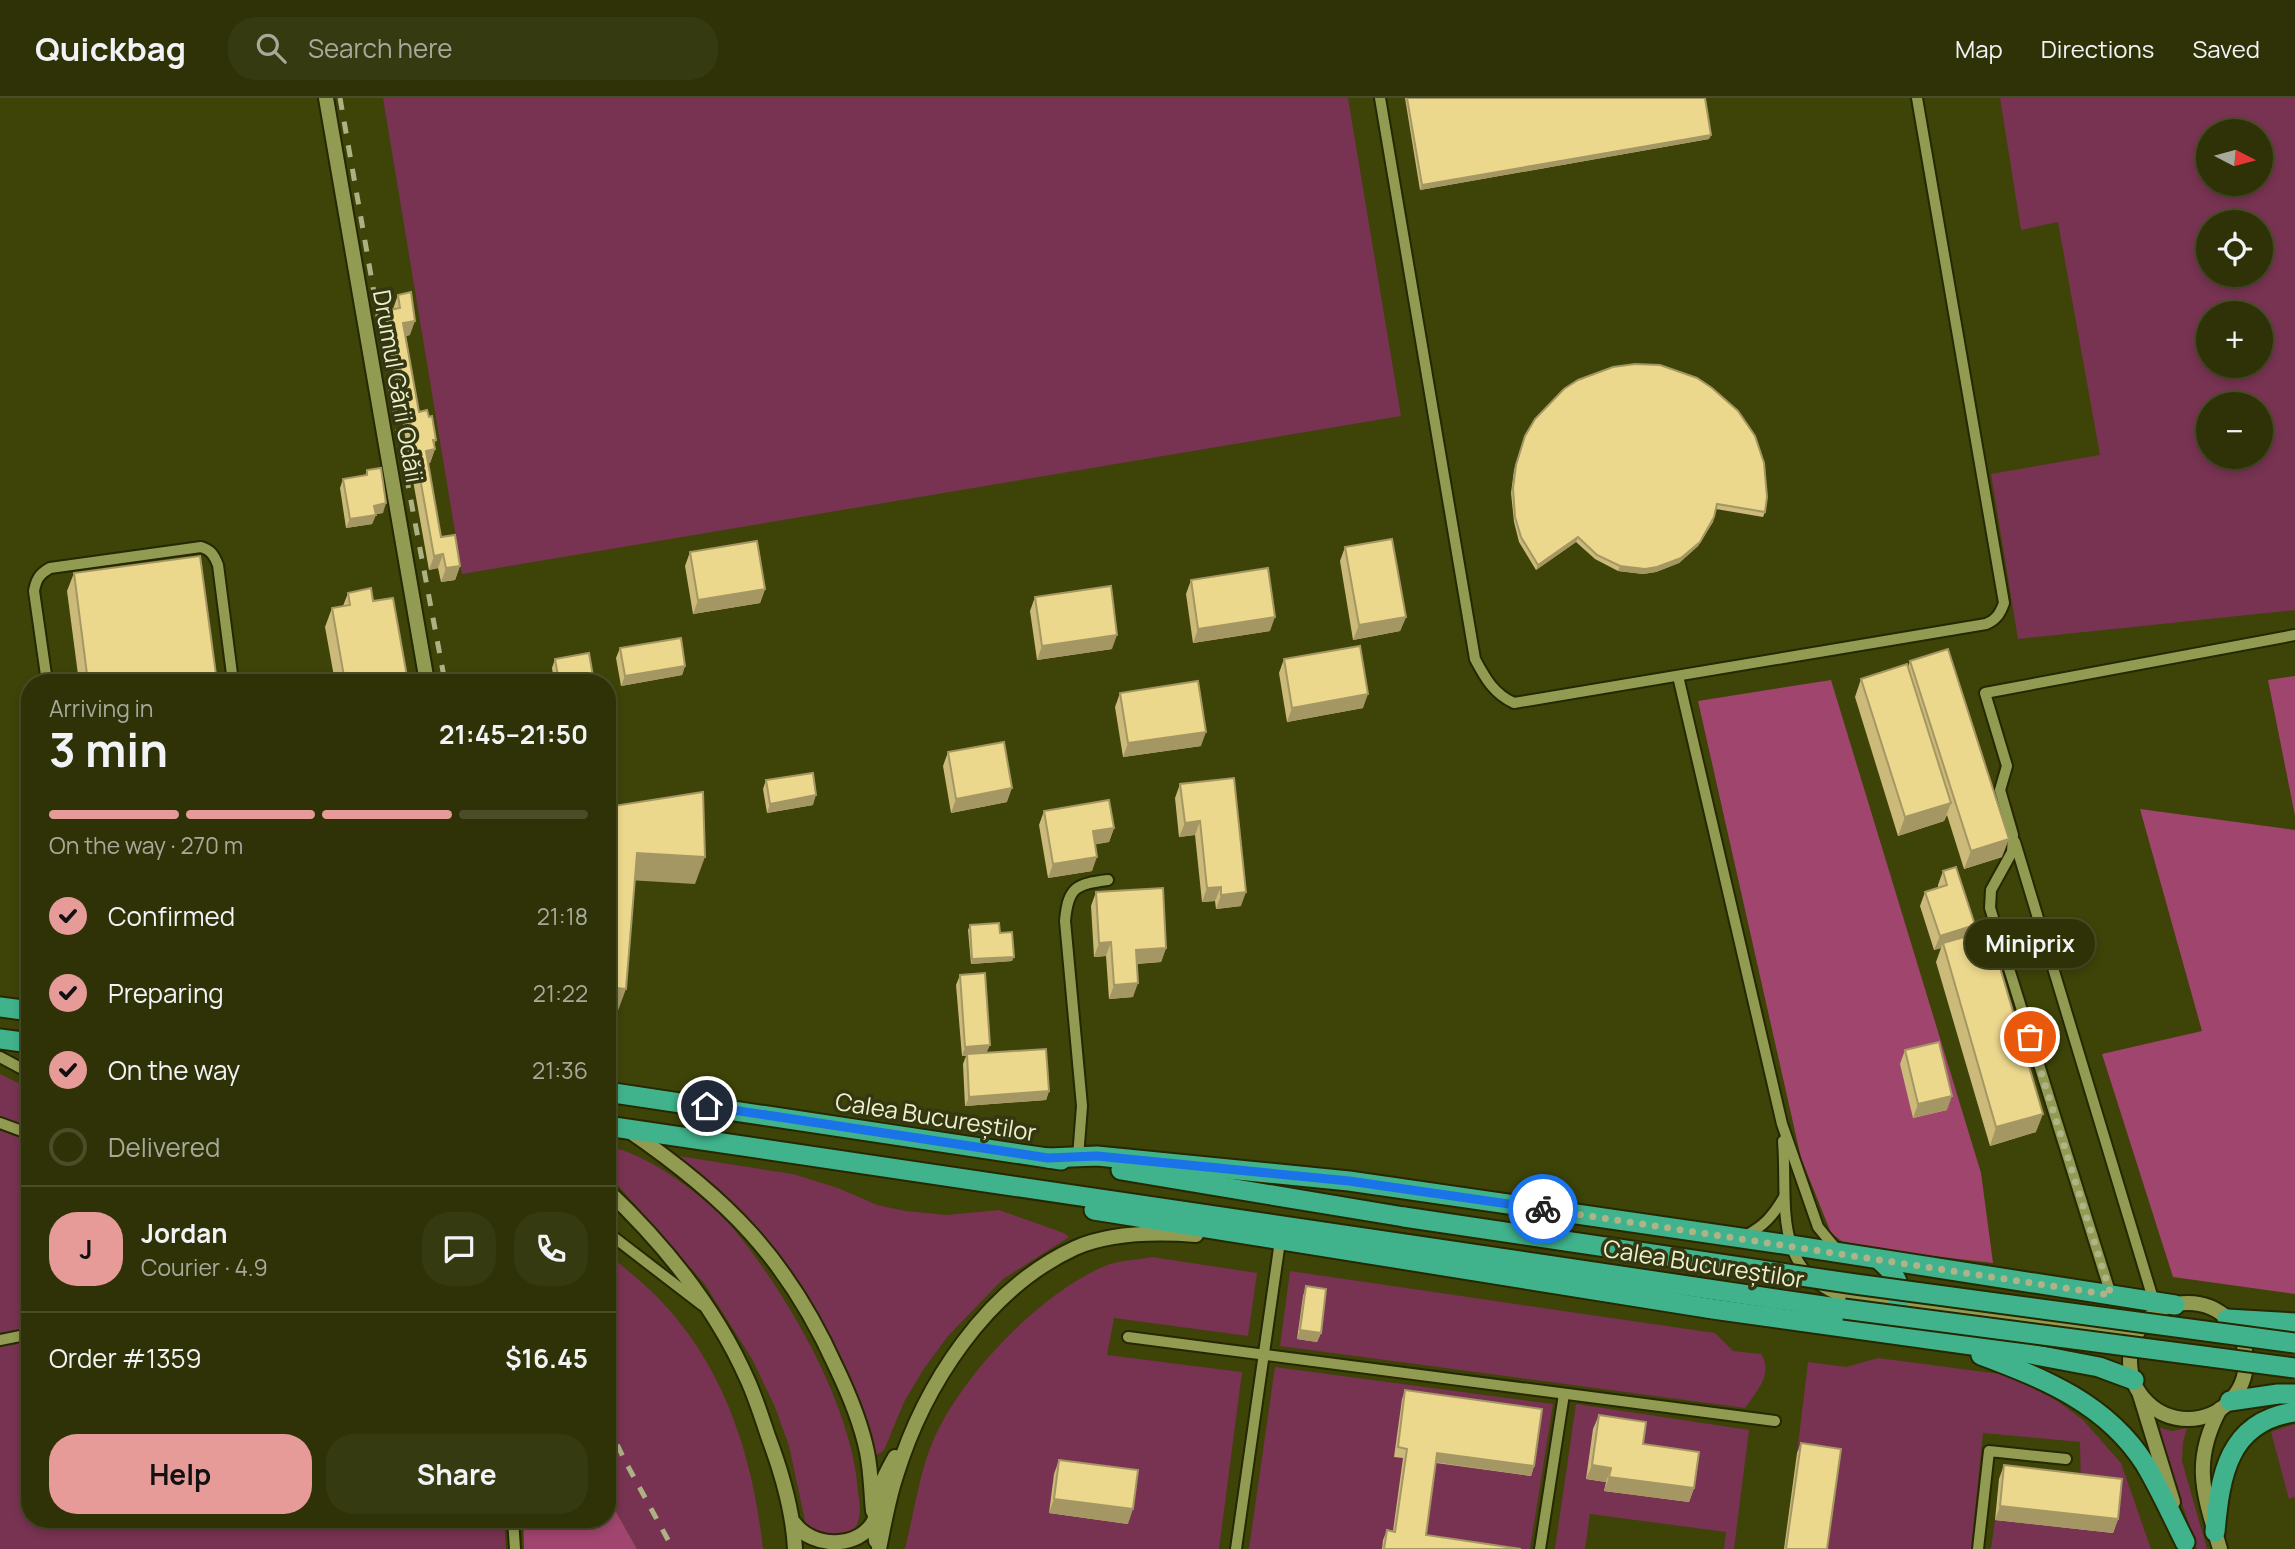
<!DOCTYPE html>
<html lang="en">
<head>
<meta charset="utf-8">
<style>
  :root { --surface:#2e3206; --page:#363a10; --text:#f1f3f6; --muted:#a7aa9b; --line:#494d28; --accent:#e69b98 }
  body { margin:0; font-family:Manrope,sans-serif; background:var(--page); color:var(--text); height:100vh; display:flex; flex-direction:column; font-size:26px; white-space:nowrap }
  * { box-sizing:border-box; margin:0 }
  p { font-size:23px; color:var(--muted) }
  .icon { flex:none; width:38px; height:38px; fill:none; stroke:currentColor; stroke-width:2; stroke-linecap:round; stroke-linejoin:round }
  .map { position:relative; flex:1; overflow:hidden }
  .details { position:absolute; left:21px; top:576px; width:595px; height:854px; display:flex; flex-direction:column; background:var(--surface); border-radius:28px; box-shadow:0 4px 10px #0003,0 0 0 2px var(--line) }
  .details>* { flex:none }
  .needle { width:46px; rotate:96deg }
  .controls { position:absolute; left:2196px; top:21px; display:grid; gap:14px }
  .controls a { display:grid; place-items:center; width:77px; height:77px; border-radius:50%; background:var(--surface); box-shadow:0 4px 10px #0003,0 0 0 2px var(--line); font-size:35px }
  .pin { position:absolute; display:grid; place-items:center; width:60px; height:60px; color:#fff; margin:-30px; border:4px solid #fff; border-radius:50%; box-shadow:0 2px 7px #0007 }
  .courier { position:absolute; display:grid; place-items:center; width:70px; height:70px; margin:-35px; border:5px solid #1a73e8; border-radius:50%; background:#fff; color:#222; box-shadow:0 2px 9px #0007 }
  .bubble { position:absolute; height:49px; border-radius:24px; background:var(--surface); box-shadow:0 4px 10px #0003,0 0 0 2px var(--line); font-size:23px; font-weight:700; line-height:49px; text-align:center }
  .head em { font-style:normal; font-weight:700 }
  .head div { display:flex; flex-direction:column-reverse }
  .head { display:flex; align-items:center; justify-content:space-between; height:119px; padding:0 28px }
  h1 { font-size:46px; font-weight:700; line-height:52px }
  .bar { display:grid; grid-template-columns:repeat(4,1fr); gap:10px 7px; align-content:center; height:84px; padding:0 28px }
  .bar i { height:9px; border-radius:5px; background:var(--line) }
  .bar .active { background:var(--accent) }
  .bar p { grid-column:span 4 }
  .line { display:flex; align-items:center; gap:18px; padding:0 28px; border-top:2px solid var(--line) }
  .line div { flex:1 }
  .round { display:grid; place-items:center; flex:none; width:74px; height:74px; border-radius:28px; background:var(--page) }
  ol { padding:0 28px; list-style:none }
  li { display:flex; align-items:center; gap:21px; height:77px }
  li p { margin-inline-start:auto }
  li .icon { padding:7px; border-radius:50%; background:var(--accent); color:#111; stroke-width:4 }
  li:last-child { color:var(--muted) }
  li i { width:38px; height:38px; border:4px solid var(--line); border-radius:50% }
  .button { display:flex; gap:14px; margin-top:auto; padding:14px 28px }
  .button a { flex:1; height:80px; border-radius:28px; background:var(--accent); color:#111; font-size:28px; font-weight:700; line-height:80px; text-align:center }
  .button a+a { background:var(--page); color:var(--text) }
  header { display:flex; align-items:center; gap:42px; box-sizing:border-box; height:98px; padding:0 35px; background:var(--surface); border-bottom:2px solid var(--line) }
  header strong { font-size:33px }
  nav { display:flex; gap:38px; margin-inline-start:auto; font-size:24px }
  .search { width:490px; height:63px; background:var(--page); display:flex; align-items:center; gap:18px; box-sizing:border-box; padding:0 24px; border-radius:28px; color:var(--muted); font-size:26px }
  .map>svg:first-child { display:block }
  .green { fill:#773351; fill-rule:evenodd }
  .forest { fill:#a0456e }
  .lines { fill:none; stroke-linecap:round; stroke-linejoin:round }
  .service-casing { stroke:#252801; stroke-width:14 }
  .pedestrian-casing { stroke:#252801; stroke-width:18 }
  .tertiary-casing { stroke:#252801; stroke-width:18 }
  .trunk-casing { stroke:#252801; stroke-width:23 }
  .service { stroke:#929b52; stroke-width:10 }
  .pedestrian { stroke:#929b52; stroke-width:14 }
  .tertiary { stroke:#929b52; stroke-width:14 }
  .trunk { stroke:#40b38c; stroke-width:19 }
  .rail { stroke:#adb285; stroke-width:5; stroke-dasharray:12 12; stroke-linecap:butt }
  .trunk-bridge-casing { stroke:#252801; stroke-width:23; stroke-linecap:butt }
  .trunk-bridge { stroke:#40b38c; stroke-width:19 }
  .wall { fill:#cbba79 }
  .shaded-wall { fill:#a59763 }
  .building { fill:#ecd88d; stroke:#a59763; stroke-width:2 }
  .done { stroke:#afb488; stroke-width:7; stroke-dasharray:0 12.6 }
  .route { stroke:#1a73e8; stroke-width:9 }
  .labels { text-anchor:middle; dominant-baseline:central; stroke-width:7; stroke-linejoin:round; paint-order:stroke }
  .street-label { font-size:24px; fill:#ecf1cd; stroke:#343711 }
</style>
</head>
<body>
<header>
<strong>Quickbag</strong>
<div class="search"><svg class="icon" aria-label="search" viewBox="0 0 24 24"><circle cx="10" cy="10" r="6"/><path d="M15 15l6 6"/></svg>Search here</div>
<nav><a>Map</a><a>Directions</a><a>Saved</a></nav>
</header>
<div class="map">
<svg width="2295" height="1451" viewBox="0 0 2295 1451">
  <rect width="100%" height="100%" fill="#3e4308"/>
  <g class="green">
    <path d="M383,0h965l53,318 -939,158z"/>
    <path d="M2000,0h295v512l-277,29 -27,-165 109,-19 -42,-233 -37,8zM2208,33h53v53h-53zM2208,124h53v53h-53zM2208,215h53v53h-53zM2208,306h53v53h-53z"/>
    <path d="M0,976l30,15v39l-30,-11z"/>
    <path d="M0,1032l30,12v187l-30,5z"/>
    <path d="M607,1048c40,7 98,50 124,80 55,65 122,180 127,266 1,8 3,19 1,26 -2,10 -8,16 -15,22l-27,-2 -11,-13 -17,-79 -14,-39 -23,-48 -48,-76 -97,-110z"/>
    <path d="M672,1057l121,19 45,14 39,17 29,6 40,4 53,-5 65,23 5,4 -66,42 -55,57 -25,34 -19,32 -19,46c-4,6 -8,8 -15,6l-73,-173z"/>
    <path d="M607,1155c18,16 37,30 53,47 65,67 93,158 103,249h-126l-30,-53z"/>
    <path d="M1152,1159l105,16 -9,63 -134,-18 -7,37 135,17 -23,177h-314c8,-32 15,-79 28,-108 28,-65 107,-148 172,-175 14,-6 33,-6 47,-9z"/>
    <path d="M1290,1173l425,62 18,18 28,3c13,20 -5,38 -16,54l-465,-62z"/>
    <path d="M30,1244v177h474l2,30h-506v-202z"/>
    <path d="M1878,1260l122,16 26,10 30,16 27,20 38,43 30,86h-160l4,-29 86,-31 -1,-47 -97,-9 -12,116h-146l-28,-96 11,-91 38,5z"/>
    <path d="M1275,1269l278,37 -23,145h-281z"/>
    <path d="M1576,1306l173,26 -15,119h-10l2,-17 -136,-18 -5,35h-30z"/>
    <path d="M2295,1326v73l-6,2 -18,-67z"/>
    <path d="M2157,1329l15,4 15,-3 -4,14 -1,19 25,88h-10z"/>
  </g>
  <g class="forest">
    <path d="M2295,578v140l-27,-136z"/>
    <path d="M1831,582l150,493 12,90 -145,-17 -17,-13 -30,-75 -103,-457z"/>
    <path d="M2140,711l155,21v464l-122,-17 -71,-223 100,-23z"/>
    <path d="M607,1398l30,53h-113l-1,-30h84z"/>
  </g>
  <g class="lines">
    <g class="service-casing">
      <g id="service">
        <path d="M1380,0l95,561c10,19 19,35 39,44l472,-79c10,-4 14,-10 18,-21l-87,-505"/>
        <path d="M1678,578l104,448 36,103 19,23"/>
        <path d="M47,584l-13,-91c2,-11 5,-17 16,-23l151,-21c10,3 13,8 17,18l15,117"/>
        <path d="M2015,744l139,460"/>
        <path d="M0,959l30,16"/>
        <path d="M0,1025l30,11"/>
        <path d="M1783,1043c5,59 -12,127 57,155l296,41"/>
        <path d="M1078,1059l4,-51 -17,-185c3,-34 11,-37 43,-41"/>
        <path d="M607,1134l95,73"/>
        <path d="M1745,1138c19,-10 28,-20 39,-39"/>
        <path d="M2111,1197l-121,-387 1,-18 21,-38 1,-17 -13,-45 7,-24 -22,-73 310,-58"/>
        <path d="M1128,1239l647,84"/>
        <path d="M0,1242l30,-6"/>
        <path d="M513,1421l2,30"/>
        <path d="M1236,1451l44,-308"/>
        <path d="M1540,1451l24,-155"/>
        <path d="M1978,1451l11,-98 77,8"/>
      </g>
    </g>
    <g class="pedestrian-casing">
      <path id="pedestrian" d="M628,1032c98,67 159,128 208,237 13,27 25,56 31,85 4,19 4,39 6,59"/>
    </g>
    <g class="tertiary-casing">
      <g id="tertiary">
        <path d="M326,0l101,584"/>
        <path d="M607,1092c57,54 109,118 141,191 8,18 14,37 20,55 14,37 25,74 27,113"/>
        <circle cx="2188" cy="1263" r="58"/>
        <path d="M2140,1297l33,107"/>
        <path d="M794,1425c19,26 65,26 80,-2"/>
        <path d="M876,1443c-4,-39 0,-50 19,-84"/>
        <path d="M879,1451c5,-24 9,-49 17,-73 28,-91 90,-187 179,-228 36,-16 82,-16 121,-13"/>
        <path d="M2220,1451c-16,-55 -29,-86 0,-140"/>
      </g>
    </g>
    <g class="trunk-casing">
      <g id="trunk">
        <path d="M0,909l30,4"/>
        <path d="M0,941l30,4"/>
        <path d="M607,994l454,68"/>
        <path d="M607,1028l1237,183"/>
        <path d="M1048,1060l49,-2 252,25 441,64 385,60"/>
        <path d="M1121,1072l283,47"/>
        <path d="M1094,1112l619,99 302,42 84,16 35,13"/>
        <path d="M1878,1161c26,20 30,44 4,67"/>
        <path d="M2227,1221l68,4"/>
        <path d="M1981,1257c64,24 126,49 164,109 15,25 27,52 40,78"/>
        <path d="M2230,1303l48,-7h17"/>
        <path d="M2215,1434c5,-56 13,-111 80,-120"/>
      </g>
    </g>
    <use href="#service" class="service"/>
    <use href="#pedestrian" class="pedestrian"/>
    <use href="#tertiary" class="tertiary"/>
    <use href="#trunk" class="trunk"/>
    <g class="rail">
      <path d="M340,0l62,355 43,229"/>
      <path d="M607,1325l17,36 49,90"/>
    </g>
    <g class="trunk-bridge-casing">
      <g id="trunk-bridge">
        <path d="M1404,1119l451,67 440,59"/>
        <path d="M1844,1211l451,59"/>
      </g>
    </g>
    <use href="#trunk-bridge" class="trunk-bridge"/>
  </g>
  <g class="wall">
    <path d="M1405,0h300l6,37 -2,4 -289,51z"/>
    <path d="M398,197l12,40 -4,1 13,76 15,34 1,3 -5,14h-2l13,74 19,29 -5,14 -14,2 -3,-14 -9,2 -44,-246 5,-14 3,-1z"/>
    <path d="M1525,338l240,76 -2,5 -47,-8 -3,13 -15,24 -19,17 -23,9 -13,2 -25,-3 -23,-12 -19,-17 -40,28 -17,-28 -5,-20 -3,-29 3,-23z"/>
    <path d="M367,372l16,43 -7,1 -4,10 -26,4 -6,-40 3,-9 22,-3z"/>
    <path d="M1345,449l61,70 -6,14 -47,9 -13,-79z"/>
    <path d="M690,454l75,37 -5,14 -67,11 -8,-48z"/>
    <path d="M74,475l143,109h-138l-12,-91z"/>
    <path d="M1191,482l79,51 -77,12 -7,-49z"/>
    <path d="M348,495l25,8 35,81h-73l-10,-55 7,-19 11,-2z"/>
    <path d="M1035,499l77,52 -75,11 -7,-49z"/>
    <path d="M620,550l65,18 -3,9 -61,11 -5,-28z"/>
    <path d="M555,561l39,23h-40l-2,-14z"/>
    <path d="M1284,561l79,49 -76,14 -8,-49z"/>
    <path d="M1910,563l92,196 -38,12 -17,-54 -3,6 -46,15 -43,-139 6,-18 47,-12z"/>
    <path d="M1120,595l81,53 -78,11 -8,-50z"/>
    <path d="M948,654l59,50 -56,11 -8,-47z"/>
    <path d="M1234,680l7,128 -25,3 -1,-8 -13,1 -7,-67 -16,2 -4,-39 5,-14z"/>
    <path d="M766,682l47,25 -46,8 -4,-24z"/>
    <path d="M1044,713l70,17 -5,14 -14,2 -3,27 -44,7 -9,-53z"/>
    <path d="M1943,773l29,64 64,197 -46,14 -54,-184 5,-14 -7,2 -14,-44 5,-14 13,-4v-3z"/>
    <path d="M1096,794l70,56 -5,14 -24,2 -4,33 -24,2 -3,-43 -12,1 -3,-51z"/>
    <path d="M970,827l30,8 12,28 -41,3 -3,-34z"/>
    <path d="M960,877l27,78 62,38 -3,9 -81,6 -2,-42 3,-8h-4l-6,-71z"/>
    <path d="M1905,952l42,60 -34,8 -13,-54z"/>
    <path d="M1306,1188l15,47 -4,9 -20,-3 6,-43z"/>
    <path d="M1405,1292l129,76 -3,10 -95,-13 -10,72 95,14h-139l1,-9 4,-10 6,1 10,-73 -9,-1 8,-58z"/>
    <path d="M1599,1317l44,29 51,44 -5,14 -85,-11 2,-9 -20,-3 7,-50z"/>
    <path d="M1801,1345l26,106h-43l13,-96z"/>
    <path d="M1059,1362l69,64 -79,-11 5,-39z"/>
    <path d="M2004,1367l114,54 -5,14 -118,-13 4,-41z"/>
  </g>
  <g class="shaded-wall">
    <path d="M1711,37l-2,4 -289,51 2,-5z"/>
    <path d="M415,223l-5,14 -12,2 5,-14z"/>
    <path d="M433,342h3l-3,9h2l-5,14 -9,2 5,-14z"/>
    <path d="M386,405l-3,10 -12,2 3,-9z"/>
    <path d="M376,417l-4,9 -26,4 4,-9z"/>
    <path d="M1714,419l-16,29 -19,17 -23,9 -13,2 -25,-3 2,-5z"/>
    <path d="M1578,439l-2,5 -40,28 2,-5z"/>
    <path d="M443,456l-5,14 -9,2 5,-14z"/>
    <path d="M460,468l-5,14 -14,2 5,-14z"/>
    <path d="M765,491l-5,14 -67,11 5,-14z"/>
    <path d="M1275,519l-5,14 -77,12 5,-14z"/>
    <path d="M1406,519l-6,14 -47,9 6,-15z"/>
    <path d="M1117,537l-5,14 -75,11 5,-14z"/>
    <path d="M685,568l-3,9 -61,11 4,-10z"/>
    <path d="M1368,596l-5,14 -76,14 5,-14z"/>
    <path d="M1206,634l-5,14 -78,11 5,-14z"/>
    <path d="M1012,690l-5,14 -56,11 5,-14z"/>
    <path d="M816,697l-3,10 -46,8 3,-9z"/>
    <path d="M1951,705l-7,18 -46,15 7,-19z"/>
    <path d="M1200,723l-5,14 -16,2 6,-14z"/>
    <path d="M1114,730l-5,14 -21,4 5,-15z"/>
    <path d="M2009,741l-7,18 -38,12 7,-18z"/>
    <path d="M637,755l68,4 -10,27 -67,-4z"/>
    <path d="M1097,759l-5,14 -44,7 5,-14z"/>
    <path d="M1221,789l-6,14 -13,1 5,-14z"/>
    <path d="M1246,794l-5,14 -25,3 5,-14z"/>
    <path d="M1975,827l-5,14 -27,4 -2,5 -7,2 6,-14z"/>
    <path d="M1111,844l-5,14 -12,1 5,-14z"/>
    <path d="M1166,850l-5,14 -30,2 5,-14z"/>
    <path d="M1014,859l-2,4 -41,3 1,-5z"/>
    <path d="M1138,885l-5,14 -24,2 5,-14z"/>
    <path d="M607,889l19,2 -10,27 -9,-1z"/>
    <path d="M990,947l-4,9 -24,2 3,-9z"/>
    <path d="M1049,993l-3,9 -81,6 4,-9z"/>
    <path d="M1952,998l-5,14 -34,8 5,-14z"/>
    <path d="M2043,1016l-7,18 -46,14 6,-19z"/>
    <path d="M1300,1232l21,3 -4,9 -20,-3z"/>
    <path d="M1437,1355l97,13 -3,10 -97,-14z"/>
    <path d="M1592,1367l19,3 -5,14 -20,-3z"/>
    <path d="M1609,1379l85,11 -5,14 -85,-11z"/>
    <path d="M1054,1401l79,10 -5,15 -79,-11z"/>
    <path d="M2000,1408l118,13 -5,14 -118,-13z"/>
  </g>
  <g class="building">
    <path d="M1407,0h298l6,37 -289,50z"/>
    <path d="M411,194l4,29 -12,2 16,89 8,-2 2,7 3,-1 4,24h-3l2,9 -9,2 15,86 14,-2 5,31 -14,2 -3,-14 -9,2 -44,-246 10,-2 -2,-13z"/>
    <path d="M1635,266l25,1 37,13 15,10 26,23 17,25 9,27 3,34 -2,15 -48,-8 -3,13 -14,25 -19,16 -24,9 -12,2 -25,-3 -23,-11 -19,-18 -40,28 -17,-28 -6,-20 -2,-29 3,-23 9,-29 10,-17 29,-30 14,-9 35,-13z"/>
    <path d="M381,370l5,35 -12,3 2,9 -26,4 -7,-40 24,-4v-5z"/>
    <path d="M1392,441l14,78 -47,8 -14,-78z"/>
    <path d="M757,443l8,48 -67,11 -8,-48z"/>
    <path d="M200,458l17,126h-129l-14,-109z"/>
    <path d="M1268,470l7,49 -77,12 -7,-49z"/>
    <path d="M1111,488l6,49 -75,11 -7,-49z"/>
    <path d="M371,490l2,13 20,-3 15,84h-63l-13,-74 18,-3 -2,-12z"/>
    <path d="M681,540l4,28 -60,10 -5,-28z"/>
    <path d="M1360,548l8,48 -76,14 -8,-49z"/>
    <path d="M1948,551l61,190 -38,12 -61,-190z"/>
    <path d="M589,555l5,29h-35l-4,-23z"/>
    <path d="M1907,566l44,139 -46,14 -44,-138z"/>
    <path d="M1198,583l8,51 -78,11 -8,-50z"/>
    <path d="M1004,644l8,46 -56,11 -8,-47z"/>
    <path d="M813,675l3,22 -46,9 -4,-24z"/>
    <path d="M1234,680l12,114 -25,3v-8l-14,1 -7,-67 -15,2 -5,-39z"/>
    <path d="M703,694l2,65 -68,-4 -11,136 -19,-2v-180z"/>
    <path d="M1109,702l5,28 -21,3 4,26 -44,7 -9,-53z"/>
    <path d="M1956,769l19,58 -35,11 -15,-44 22,-7 -4,-14z"/>
    <path d="M1163,790l3,60 -30,2 2,33 -24,2 -3,-43 -12,1 -3,-51z"/>
    <path d="M999,825l1,10 12,-1 2,25 -42,2 -2,-34z"/>
    <path d="M1989,832l54,184 -47,13 -53,-184z"/>
    <path d="M985,875l5,72 -25,2 -5,-72z"/>
    <path d="M1939,944l13,54 -34,8 -13,-54z"/>
    <path d="M1046,951l3,42 -80,6 -2,-43z"/>
    <path d="M1306,1188l20,3 -5,44 -21,-3z"/>
    <path d="M1405,1292l137,19 -8,57 -97,-13 -11,82 95,14h-137l3,-19 8,2 12,-83 -9,-2z"/>
    <path d="M1599,1317l47,7 -3,22 56,8 -5,36 -85,-11 2,-9 -19,-3z"/>
    <path d="M1801,1345l40,6 -14,100h-41z"/>
    <path d="M1059,1362l79,10 -5,39 -79,-10z"/>
    <path d="M2004,1367l118,14 -4,40 -118,-13z"/>
  </g>
  <g class="lines">
    <path class="done" d="M1543,1111l568,86 -81,-258"/>
    <path class="route" d="M707,1008l341,52 49,-2 252,25 194,28"/>
  </g>
  <g class="labels">
    <g class="street-label">
      <text transform="translate(399 288) rotate(80)">Drumul Gării Odăii</text>
      <text transform="translate(936 1018) rotate(9)">Calea Bucureștilor</text>
      <text transform="translate(1704 1165) rotate(9)">Calea Bucureștilor</text>
    </g>
  </g>
</svg>
<div class="controls">
<a><svg class="needle" viewBox="-14 -14 28 28"><path d="M0-13l5 13h-10z" fill="#e53935"/><path d="M0 13l5-13h-10z" fill="#a7aa9b"/></svg></a>
<a><svg class="icon" aria-label="locate" viewBox="0 0 24 24"><circle cx="12" cy="12" r="6"/><path d="M12 2v4M12 18v4M2 12h4M18 12h4"/></svg></a>
<a>+</a>
<a>−</a>
</div>
<div class="pin" style="left:2030px;top:939px;background:#ea580c"><svg class="icon" aria-label="bag" viewBox="0 0 24 24"><path d="M5 8h14l-1 12H6zM9 8a3 3 0 0 1 6 0"/></svg></div>
<div class="pin" style="left:707px;top:1008px;background:#1f2937"><svg class="icon" aria-label="home" viewBox="0 0 24 24"><path d="M3 11l9-7 9 7M6 9v11h12V9"/></svg></div>
<div class="courier" style="left:1543px;top:1111px"><svg class="icon" aria-label="bike" viewBox="0 0 24 24"><circle cx="6" cy="16" r="4"/><circle cx="18" cy="16" r="4"/><path d="M6 16l4-8h5l3 8M10 8l3 8H6M13 5h3"/></svg></div>
<div class="bubble" style="left:1965px;top:821px;width:130px">Miniprix</div>
<section class="details">
<div class="head"><div><h1>3 min</h1><p>Arriving in</p></div><em>21:45–21:50</em></div>
<div class="bar"><i class="active"></i><i class="active"></i><i class="active"></i><i></i><p>On the way · 270 m</p></div>
<ol>
<li><svg class="icon" aria-label="check" viewBox="0 0 24 24"><path d="M5 12l5 5 9-10"/></svg>Confirmed<p>21:18</p></li>
<li><svg class="icon" aria-label="check" viewBox="0 0 24 24"><path d="M5 12l5 5 9-10"/></svg>Preparing<p>21:22</p></li>
<li><svg class="icon" aria-label="check" viewBox="0 0 24 24"><path d="M5 12l5 5 9-10"/></svg>On the way<p>21:36</p></li>
<li><i></i>Delivered</li>
</ol>
<div class="line" style="height:126px"><b class="round" style="background:var(--accent);color:#111">J</b><div><b>Jordan</b><p>Courier · 4.9</p></div><a class="round"><svg class="icon" aria-label="chat" viewBox="0 0 24 24"><path d="M4 5h16v11H9l-5 4z"/></svg></a><a class="round"><svg class="icon" aria-label="phone" viewBox="0 0 24 24"><path d="M5 4h4l2 5-3 2q2 4 5 5l2-3 5 2v4C11 20 4 13 5 4z"/></svg></a></div>
<div class="line" style="height:91px"><div>Order #1359</div><b>$16.45</b></div>
<div class="button"><a>Help</a><a>Share</a></div>
</section>
</div>
</body>
</html>
